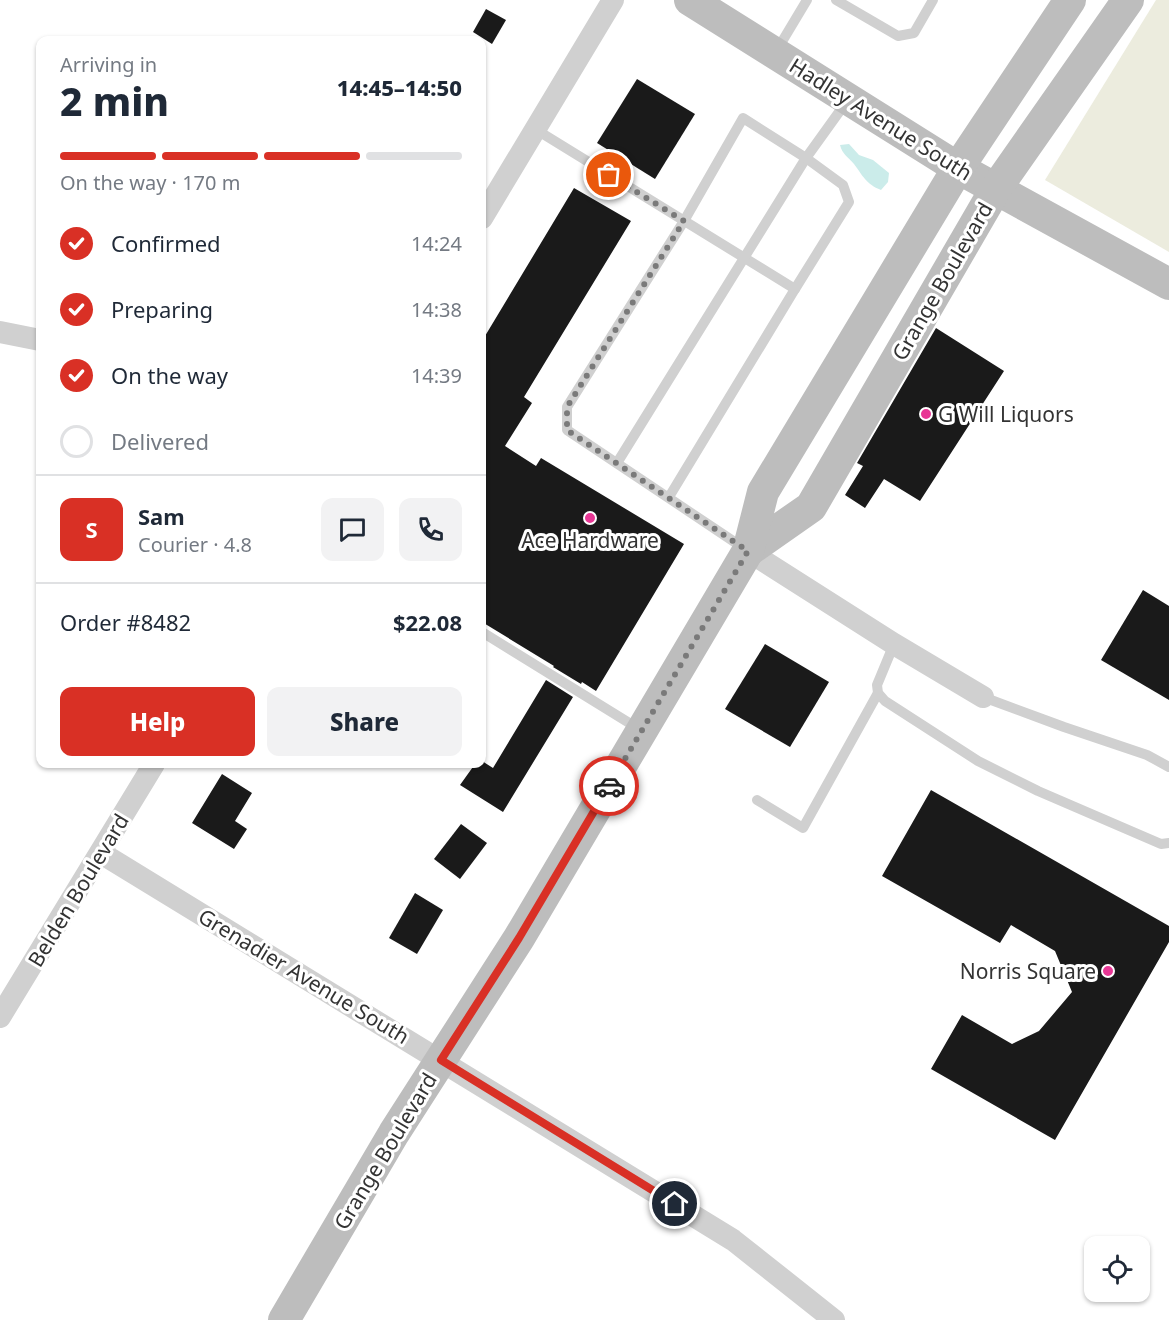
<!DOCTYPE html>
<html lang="en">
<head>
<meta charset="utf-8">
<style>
  :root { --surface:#fff; --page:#f2f2f3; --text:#1f2937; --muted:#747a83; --line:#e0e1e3; --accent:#d93025 }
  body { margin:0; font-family:"Noto Sans",sans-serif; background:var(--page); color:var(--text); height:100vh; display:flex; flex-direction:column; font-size:22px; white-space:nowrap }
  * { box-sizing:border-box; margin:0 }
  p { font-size:20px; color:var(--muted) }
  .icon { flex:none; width:33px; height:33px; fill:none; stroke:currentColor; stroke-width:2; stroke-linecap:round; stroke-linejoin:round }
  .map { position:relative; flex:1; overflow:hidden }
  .side { position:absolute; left:36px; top:36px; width:450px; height:732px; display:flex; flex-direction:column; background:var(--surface); border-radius:12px; box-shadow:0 2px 4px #0004 }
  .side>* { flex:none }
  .tools { position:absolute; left:1084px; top:1236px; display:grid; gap:12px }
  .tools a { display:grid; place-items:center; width:66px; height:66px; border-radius:12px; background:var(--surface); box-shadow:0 2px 4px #0004; font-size:30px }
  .pin { position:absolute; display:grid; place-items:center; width:51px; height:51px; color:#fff; margin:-26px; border:3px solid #fff; border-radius:50%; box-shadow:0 2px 6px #0007 }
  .courier { position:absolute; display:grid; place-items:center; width:60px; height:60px; margin:-30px; border:4px solid #d93025; border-radius:50%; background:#fff; color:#222; box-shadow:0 2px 8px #0007 }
  .summary em { font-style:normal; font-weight:800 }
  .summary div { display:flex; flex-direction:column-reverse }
  .summary { display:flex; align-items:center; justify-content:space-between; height:102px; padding:0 24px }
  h1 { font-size:39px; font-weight:800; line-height:45px }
  .bar { display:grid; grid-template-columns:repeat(4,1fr); gap:9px 6px; align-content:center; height:72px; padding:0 24px }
  .bar i { height:8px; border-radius:4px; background:var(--line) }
  .bar .on { background:var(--accent) }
  .bar p { grid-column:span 4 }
  .line { display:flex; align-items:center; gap:15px; padding:0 24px; border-top:2px solid var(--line) }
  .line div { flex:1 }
  .round { display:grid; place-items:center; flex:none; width:63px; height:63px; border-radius:12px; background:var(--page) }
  ol { padding:0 24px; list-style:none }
  li { display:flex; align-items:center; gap:18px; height:66px }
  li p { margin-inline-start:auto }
  li .icon { padding:6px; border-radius:50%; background:var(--accent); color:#fff; stroke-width:4 }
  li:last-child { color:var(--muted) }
  li i { width:33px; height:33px; border:3px solid var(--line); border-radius:50% }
  .primary-button { display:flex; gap:12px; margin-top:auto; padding:12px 24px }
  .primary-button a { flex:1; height:69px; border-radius:12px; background:var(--accent); color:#fff; font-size:24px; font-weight:800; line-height:69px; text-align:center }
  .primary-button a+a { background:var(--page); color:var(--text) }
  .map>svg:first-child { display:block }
  .green { fill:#ececde }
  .water { fill:#cbecea }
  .building { fill:#1a1a1a }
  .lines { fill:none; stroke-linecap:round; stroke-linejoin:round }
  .lane { stroke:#d0d0d0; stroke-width:10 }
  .street { stroke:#d0d0d0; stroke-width:22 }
  .secondary { stroke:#bdbdbd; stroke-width:32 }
  .done { stroke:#7a7a7a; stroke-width:6; stroke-dasharray:0 10.8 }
  .route { stroke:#d93025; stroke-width:8 }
  .poi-dot { fill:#e83795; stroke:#fff; stroke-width:2 }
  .labels { text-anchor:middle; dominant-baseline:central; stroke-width:6; stroke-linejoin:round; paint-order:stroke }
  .street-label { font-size:21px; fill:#333; stroke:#fff }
  .poi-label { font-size:21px; fill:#333; stroke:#fff; text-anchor:start }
</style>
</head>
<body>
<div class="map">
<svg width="1169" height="1320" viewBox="0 0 1169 1320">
  <rect width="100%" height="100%" fill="#fff"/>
  <path class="green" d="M1156,0h13v252l-124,-72z"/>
  <path class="water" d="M849,144l10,11 14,5 16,13 -1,9 -7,8c-15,-6 -18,-14 -27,-26 -6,-7 -12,-10 -14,-19z"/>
  <g class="building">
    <path d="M486,9l20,11 -14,24 -19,-12z"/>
    <path d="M637,79l58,35 -40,65 -58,-36z"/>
    <path d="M574,188l57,33 -107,176 8,6 -27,43 31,20 5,-8 143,86 -88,147 -14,-9 -1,2 -28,-17 1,-1 -72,-44v-281z"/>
    <path d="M936,328l68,43 -84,130 -36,-22 -19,29 -20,-13 18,-29 -6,-3z"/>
    <path d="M1143,590l26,16v94l-68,-40z"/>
    <path d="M765,644l64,38 -39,65 -65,-38z"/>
    <path d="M546,680l27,17 -70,115 -43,-27 15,-21h7v-3l11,7z"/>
    <path d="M222,774l30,19 -17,28 12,8 -13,20 -42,-26z"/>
    <path d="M931,790l238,136v16l-114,198 -124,-71 31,-54 50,29 27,-13 33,-39 -17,-41 -44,-26 -11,18 -118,-67z"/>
    <path d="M461,824l26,19 -27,36 -26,-20z"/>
    <path d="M415,893l28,17 -26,44 -28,-16z"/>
  </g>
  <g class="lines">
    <g class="lane">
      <path d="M836,0l62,36 16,-3 19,-33"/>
      <path d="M777,50l30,-50"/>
      <path d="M535,129l260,160 -126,208"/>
      <path d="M617,463l189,-305 41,-57"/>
      <path d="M745,549l-178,-119v-23l117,-186 59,-103 63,40 37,27 6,17 -54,87"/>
      <path d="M482,632l157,97"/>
      <path d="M894,644l-17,41 1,8 7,8 93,60 60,30 123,53 8,-1"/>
      <path d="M983,697l81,30 83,28 22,12"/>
      <path d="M757,800l46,28 75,-135"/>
    </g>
    <g class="street">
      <path d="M482,218l131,-218"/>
      <path d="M0,332l40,8"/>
      <path d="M748,551l146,93 89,53"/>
      <path d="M101,853l632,387 101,80"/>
      <path d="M0,1017l154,-253"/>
    </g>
    <g class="secondary">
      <path d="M690,0l268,168 211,116"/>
      <path d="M748,551l63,-44 184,-317 133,-190"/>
      <path d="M284,1320l110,-187 125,-195 229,-387 15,-59 195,-324 112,-168"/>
    </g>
  </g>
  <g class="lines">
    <path class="done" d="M609,786l139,-235 -181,-121v-23l117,-186 -75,-46"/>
    <path class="route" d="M609,786l-90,152 -78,122 234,144"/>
  </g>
  <g class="poi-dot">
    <circle cx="926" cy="414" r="6"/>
    <circle cx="590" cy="518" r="6"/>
    <circle cx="1108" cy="971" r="6"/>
  </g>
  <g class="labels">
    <g class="street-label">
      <text transform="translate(881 119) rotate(32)">Hadley Avenue South</text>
      <text transform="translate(942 281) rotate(-60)">Grange Boulevard</text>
      <text transform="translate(78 890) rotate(-59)">Belden Boulevard</text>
      <text transform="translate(304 976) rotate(31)">Grenadier Avenue South</text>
      <text transform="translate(385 1151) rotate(-59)">Grange Boulevard</text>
    </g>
    <g class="poi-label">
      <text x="938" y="414">G Will Liquors</text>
      <text x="590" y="540" text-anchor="middle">Ace Hardware</text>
      <text x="1096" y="971" text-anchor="end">Norris Square</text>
    </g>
  </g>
</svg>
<div class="tools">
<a><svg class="icon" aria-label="locate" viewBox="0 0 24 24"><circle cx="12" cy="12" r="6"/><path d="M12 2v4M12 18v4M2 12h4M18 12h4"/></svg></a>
</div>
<div class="pin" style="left:609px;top:175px;background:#ea580c"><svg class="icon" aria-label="bag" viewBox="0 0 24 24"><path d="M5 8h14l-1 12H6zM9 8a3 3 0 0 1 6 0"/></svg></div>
<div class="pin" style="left:675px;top:1204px;background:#1f2937"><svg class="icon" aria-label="home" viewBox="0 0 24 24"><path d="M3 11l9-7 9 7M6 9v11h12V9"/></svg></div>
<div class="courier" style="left:609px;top:786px"><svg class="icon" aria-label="car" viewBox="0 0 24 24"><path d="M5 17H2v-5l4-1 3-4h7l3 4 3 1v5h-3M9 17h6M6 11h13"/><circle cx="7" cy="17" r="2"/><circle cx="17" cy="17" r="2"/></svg></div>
<section class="side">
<div class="summary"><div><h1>2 min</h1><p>Arriving in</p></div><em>14:45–14:50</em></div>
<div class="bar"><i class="on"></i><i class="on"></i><i class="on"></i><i></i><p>On the way · 170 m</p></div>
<ol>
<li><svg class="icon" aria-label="check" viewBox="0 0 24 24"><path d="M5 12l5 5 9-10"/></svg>Confirmed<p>14:24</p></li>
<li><svg class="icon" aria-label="check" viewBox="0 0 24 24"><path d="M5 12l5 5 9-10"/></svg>Preparing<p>14:38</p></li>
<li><svg class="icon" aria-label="check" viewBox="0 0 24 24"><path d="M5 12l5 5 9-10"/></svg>On the way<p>14:39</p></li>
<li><i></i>Delivered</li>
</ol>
<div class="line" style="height:108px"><b class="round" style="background:var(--accent);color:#fff">S</b><div><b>Sam</b><p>Courier · 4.8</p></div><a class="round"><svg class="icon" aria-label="chat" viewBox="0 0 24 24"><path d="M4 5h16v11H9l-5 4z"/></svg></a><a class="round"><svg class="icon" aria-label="phone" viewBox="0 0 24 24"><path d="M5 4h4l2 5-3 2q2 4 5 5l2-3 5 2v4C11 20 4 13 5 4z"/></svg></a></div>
<div class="line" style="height:78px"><div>Order #8482</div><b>$22.08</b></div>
<div class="primary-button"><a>Help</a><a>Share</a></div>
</section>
</div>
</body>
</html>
